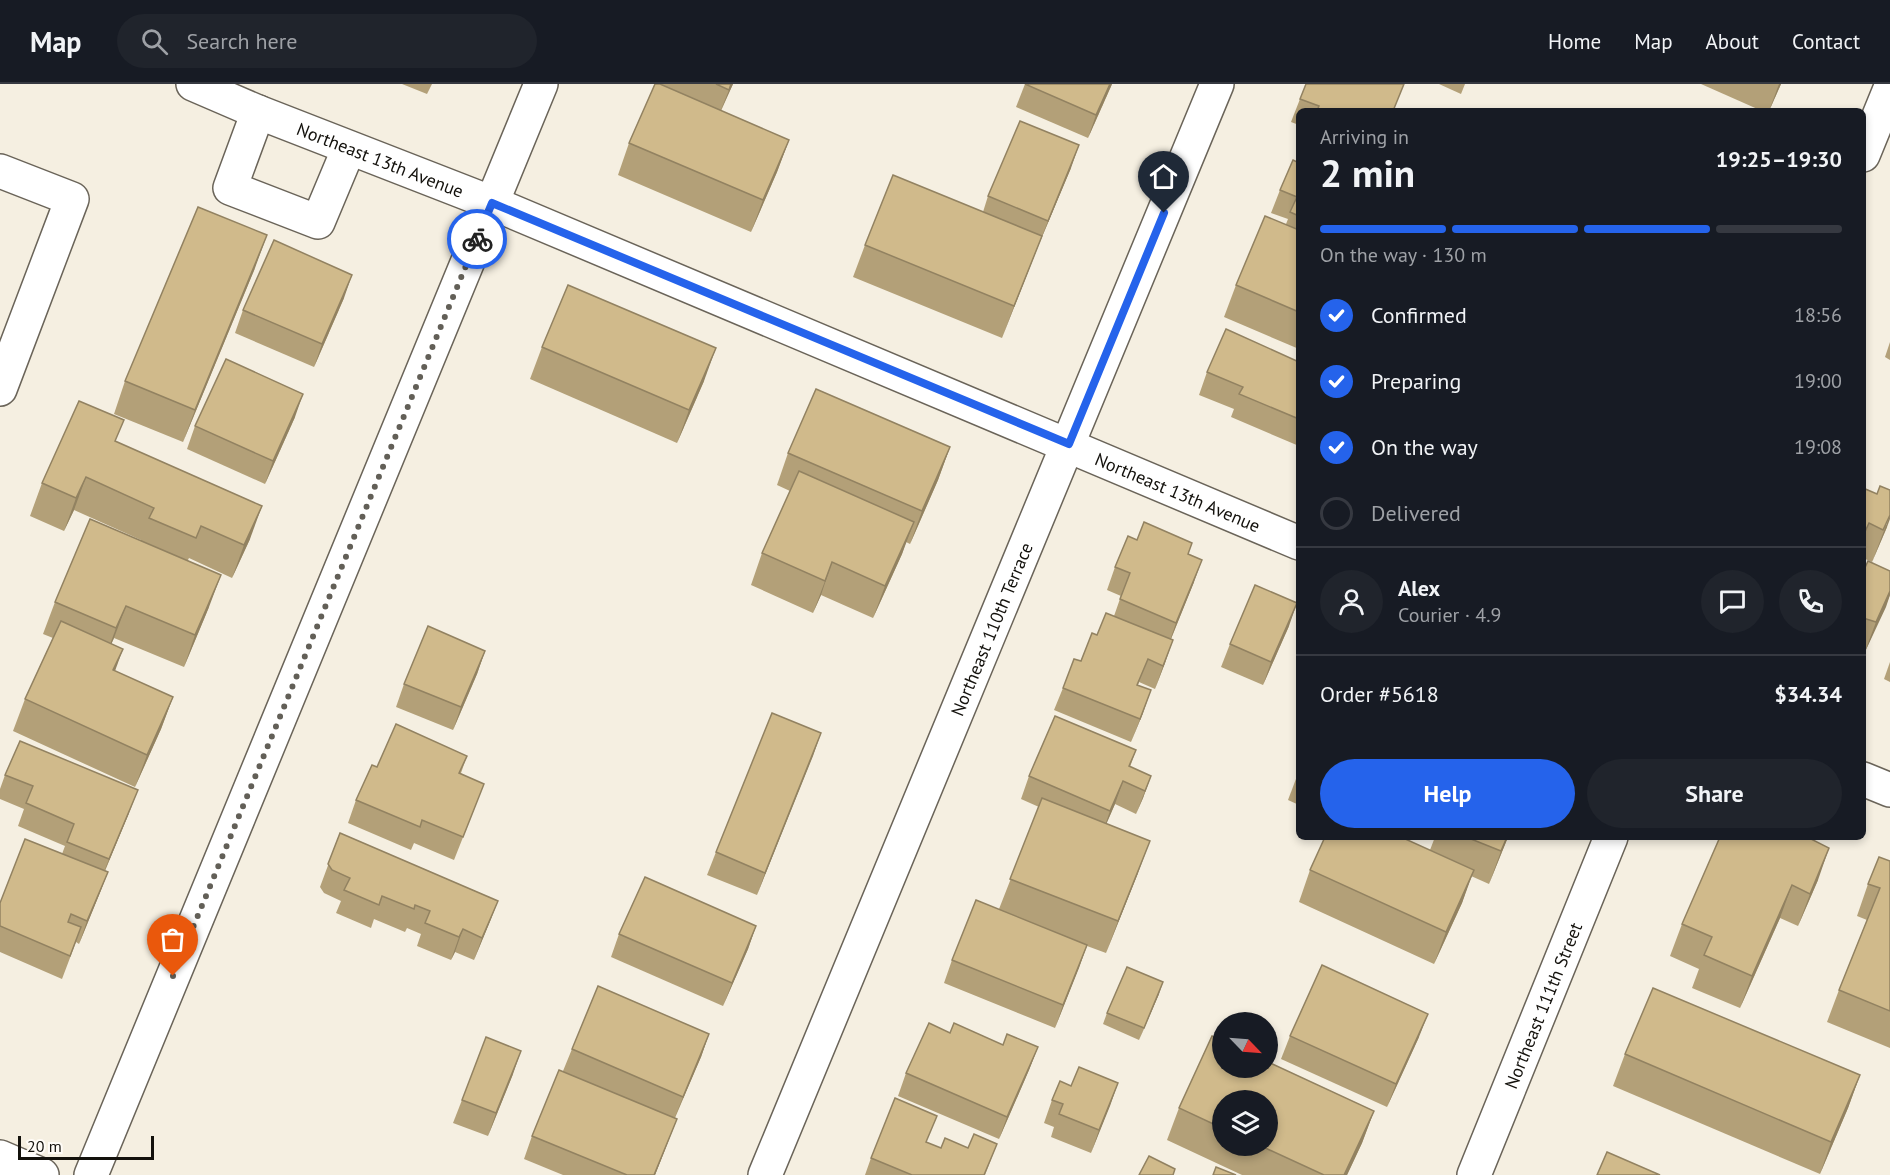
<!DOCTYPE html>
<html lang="en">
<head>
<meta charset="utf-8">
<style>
  :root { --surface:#171b24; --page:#20242c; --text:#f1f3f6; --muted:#9ea1a6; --line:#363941; --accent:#2563eb }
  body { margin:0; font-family:"PT Sans",sans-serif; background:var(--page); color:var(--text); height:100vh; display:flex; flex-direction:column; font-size:22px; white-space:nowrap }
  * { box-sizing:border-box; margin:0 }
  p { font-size:20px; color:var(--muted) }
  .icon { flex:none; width:33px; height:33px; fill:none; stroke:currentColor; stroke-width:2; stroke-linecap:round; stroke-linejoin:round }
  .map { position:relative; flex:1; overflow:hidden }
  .panel { position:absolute; left:1296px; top:24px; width:570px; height:732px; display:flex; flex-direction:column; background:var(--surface); border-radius:9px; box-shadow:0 3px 9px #0003 }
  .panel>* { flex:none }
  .needle { width:39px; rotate:115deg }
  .controls { position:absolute; left:1212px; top:928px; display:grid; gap:12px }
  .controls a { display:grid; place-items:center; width:66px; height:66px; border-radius:50%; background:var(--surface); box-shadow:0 3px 9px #0003; font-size:30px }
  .scale { position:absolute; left:18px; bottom:15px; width:136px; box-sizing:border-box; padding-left:6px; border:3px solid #13110c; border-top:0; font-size:16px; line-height:21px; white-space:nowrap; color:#13110c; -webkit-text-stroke:4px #fffcf7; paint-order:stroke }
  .pin { position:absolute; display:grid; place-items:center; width:51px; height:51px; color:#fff; margin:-62px -26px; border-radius:50% 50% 50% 0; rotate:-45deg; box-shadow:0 0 6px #0007 }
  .pin .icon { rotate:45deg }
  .courier { position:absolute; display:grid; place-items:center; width:60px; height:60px; margin:-30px; border:4px solid #2563eb; border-radius:50%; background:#fff; color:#222; box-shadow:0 2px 8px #0007 }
  .head em { font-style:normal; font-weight:700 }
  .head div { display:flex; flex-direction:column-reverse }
  .head { display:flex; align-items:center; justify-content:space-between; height:102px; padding:0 24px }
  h1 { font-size:39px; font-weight:700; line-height:45px }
  .bar { display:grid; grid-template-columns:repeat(4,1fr); gap:9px 6px; align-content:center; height:72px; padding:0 24px }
  .bar i { height:8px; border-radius:4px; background:var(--line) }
  .bar .selected { background:var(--accent) }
  .bar p { grid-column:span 4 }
  .line { display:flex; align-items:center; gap:15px; padding:0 24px; border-top:2px solid var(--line) }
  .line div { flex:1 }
  .round { display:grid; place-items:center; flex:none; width:63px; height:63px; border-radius:32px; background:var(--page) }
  ol { padding:0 24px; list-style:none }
  li { display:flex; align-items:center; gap:18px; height:66px }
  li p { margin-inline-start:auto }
  li .icon { padding:6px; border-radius:50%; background:var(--accent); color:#fff; stroke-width:4 }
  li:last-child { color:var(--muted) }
  li i { width:33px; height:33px; border:3px solid var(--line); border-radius:50% }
  .cta { display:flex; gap:12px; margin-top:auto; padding:12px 24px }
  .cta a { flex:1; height:69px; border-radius:36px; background:var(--accent); color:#fff; font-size:24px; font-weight:700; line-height:69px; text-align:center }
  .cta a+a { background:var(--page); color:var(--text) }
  header { display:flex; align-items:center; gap:36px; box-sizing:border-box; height:84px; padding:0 30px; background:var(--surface); border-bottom:2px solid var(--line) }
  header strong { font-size:28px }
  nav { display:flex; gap:33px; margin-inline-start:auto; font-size:21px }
  .search { width:420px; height:54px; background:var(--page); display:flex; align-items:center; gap:15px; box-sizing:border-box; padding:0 21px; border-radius:33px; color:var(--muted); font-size:22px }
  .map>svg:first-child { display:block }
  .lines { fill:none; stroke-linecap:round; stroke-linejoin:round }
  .minor-casing { stroke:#6a6459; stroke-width:36 }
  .minor { stroke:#fff; stroke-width:33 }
  .wall { fill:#b3a078; fill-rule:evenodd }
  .shaded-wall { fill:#928261 }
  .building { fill:#d0ba8b; stroke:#928261; stroke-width:1.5 }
  .done { stroke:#625f57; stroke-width:6; stroke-dasharray:0 10.8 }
  .route { stroke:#2563eb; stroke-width:8 }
  .labels { text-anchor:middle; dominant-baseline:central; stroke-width:6; stroke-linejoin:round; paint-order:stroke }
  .street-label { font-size:18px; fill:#13110c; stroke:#fffcf7 }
</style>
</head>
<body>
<header>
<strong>Map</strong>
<div class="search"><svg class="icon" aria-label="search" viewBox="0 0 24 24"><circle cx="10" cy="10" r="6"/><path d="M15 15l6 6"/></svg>Search here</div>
<nav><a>Home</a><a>Map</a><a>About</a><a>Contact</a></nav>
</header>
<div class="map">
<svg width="1890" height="1091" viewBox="0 0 1890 1091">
  <rect width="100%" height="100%" fill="#f5efe1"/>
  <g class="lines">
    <g class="minor-casing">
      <g id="minor">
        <path id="s1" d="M193,0l65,28 234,91 807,340"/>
        <path d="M258,28l-28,76 88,34 31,-74"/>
        <path d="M1863,71l27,-66"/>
        <path d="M0,87l72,28 -72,190"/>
        <path d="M1863,695l27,11"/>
        <path d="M0,1073l42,18"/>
        <path d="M91,1091l450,-1091"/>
        <path id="s2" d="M765,1091l452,-1091"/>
        <path id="s3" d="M1474,1091l137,-338"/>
      </g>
    </g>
    <use href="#minor" class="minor"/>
  </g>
  <g class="wall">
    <path d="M402,0h30l-5,10z"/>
    <path d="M655,0h78l-12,27 68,29 -12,32 -26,60 -133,-57 11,-32z"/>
    <path d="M1025,0h87l-24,54 -72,-31z"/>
    <path d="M1439,0h26l-4,10z"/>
    <path d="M1701,0h80l-12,27h-7z"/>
    <path d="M1300,15l94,12h-95v14l-8,-3z"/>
    <path d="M1299,79v186l-75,-32 12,-32 50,-61 2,-5 -17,-6 9,-23z"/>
    <path d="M1071,84l-32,76 -37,94 -149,-61 12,-32 118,-33 5,-16z"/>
    <path d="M255,184l-72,174 -69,-28 11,-33z"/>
    <path d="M344,214l-30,69 -79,-34 8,-23z"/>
    <path d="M1890,258v18l-5,-3z"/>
    <path d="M542,263l162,34 -27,62 -147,-64z"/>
    <path d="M1299,278v84l-68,-29 3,-8 -35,-14 8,-23z"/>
    <path d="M295,333l-30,67 -78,-35 8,-23z"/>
    <path d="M116,357l134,98 -18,39 -43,-20 -1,2 21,47 -25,60 -70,-29 -3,6 4,27 58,26 -12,32 -26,58 -122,-56 12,-32 28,-61 -10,-4 12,-32 86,-62 -67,-30 -10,21 -34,-15 12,-33z"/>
    <path d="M950,363l-12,33 -28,64 -4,-2 -4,12 -29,64 -52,-23 -8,18 -62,-28 11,-32 28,-62 -13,-6 11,-32z"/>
    <path d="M1863,404l24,39 -15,35 -9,-4z"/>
    <path d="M1137,456l51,14 6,28 -23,57 -6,24 -10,26 -16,-7 -1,3 5,28 -12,29 -77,-32 9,-22 18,-27 16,-26 17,-19 7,-20 -14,-6 8,-23z"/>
    <path d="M1890,487v24l-26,59h-1v-82z"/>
    <path d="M1289,542l-26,59 -42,-18 9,-23z"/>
    <path d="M485,567l-8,23 -24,56 -57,-23 8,-23z"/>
    <path d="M1890,578v20l-6,-3z"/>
    <path d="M821,649l-64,162 -50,-20 9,-23z"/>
    <path d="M1136,666l-6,17 21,9 -8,22 -7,16 -21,-10 -9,20 32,49 -32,80 -19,-7 -32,82 -111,-45 8,-23 47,-51 40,-102 -18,-8 8,-23z"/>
    <path d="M467,672l-6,17 14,34 -21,53 -40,-17 -3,7 -63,-27 8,-23 21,-33z"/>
    <path d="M1299,687v34l-11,-5z"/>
    <path d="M5,691l124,38 -24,58 3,1 -9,23 -20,49 -3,-2 -14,37 -62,-27v-49l62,-49 3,-8 -47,-20 6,-17 -24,-10v-10z"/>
    <path d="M340,749l158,68 -24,59 -19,-8 -4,8 -34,-14 4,-12 -14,-6 -2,4 -31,-13 -3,9 -35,-15 5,-12 -17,-8 -4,-6z"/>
    <path d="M1435,753h73l-19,47 -18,-8 -9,27 -28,61 -135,-62 11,-32 120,-20z"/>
    <path d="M1720,753h90v2l8,41 -20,46 -18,-8 -40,90 -48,-20 7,-19 -29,-13 12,-32z"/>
    <path d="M1890,777v187l-63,-26 12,-32 28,-70 -10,-4 11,-32z"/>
    <path d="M756,842l-8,23 -25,57 -112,-49 8,-23z"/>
    <path d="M1159,910l-20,46 -36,-16 4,-11z"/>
    <path d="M950,949l53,12 35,2 -9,23 -30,69 -101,-43 8,-23z"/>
    <path d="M709,950l-8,23 -26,61 2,1 -22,56h-92l-39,-16 8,-23 31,-65 9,-22z"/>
    <path d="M1212,952l10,5v27h46v-6l106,49 -12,32 -15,32h-105l-75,-35 12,-32zM1222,1017h46v45h-46z"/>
    <path d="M1290,952l129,1 -32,70 -106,-48z"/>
    <path d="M1625,970l235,21 -12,33 -28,66 -207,-88z"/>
    <path d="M513,990l-25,62 -35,-13 9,-23z"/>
    <path d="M1118,999l-27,70 -40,-16 3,-10 -10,-4 8,-23 19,-14z"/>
    <path d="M927,1059l14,5h27l29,-4 -12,31h-120l6,-17z"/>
  </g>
  <g class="shaded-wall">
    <path d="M731,0h2l-13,28 9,-22z"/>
    <path d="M1110,0h2l-24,54 8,-23z"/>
    <path d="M1779,0h2l-12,27z"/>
    <path d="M789,56l-12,32 -26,60 12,-32z"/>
    <path d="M1079,61l-8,23 -32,76 -37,94 12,-32 34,-85z"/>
    <path d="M267,151l-12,33 -72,174 12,-32z"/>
    <path d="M352,191l-8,23 -30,69 8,-23z"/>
    <path d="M716,264l-12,33 -27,62 12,-33z"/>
    <path d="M303,310l-8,23 -30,67 8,-23z"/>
    <path d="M950,363l-12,33 -28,64 12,-33z"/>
    <path d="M86,393l-12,33 -10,21 12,-33z"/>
    <path d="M262,422l-12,33 -18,39 12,-33z"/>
    <path d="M1890,431v4l-3,8 -15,35z"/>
    <path d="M914,438l-12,32 -29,64 12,-32z"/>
    <path d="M1202,476l-8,22 -26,64 8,-23z"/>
    <path d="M832,478l-11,33 -8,18 12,-32z"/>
    <path d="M221,491l-12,32 -25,60 11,-32z"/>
    <path d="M1890,507v4l-4,12 -22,47 12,-32z"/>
    <path d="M1297,519l-8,23 -26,59 8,-23z"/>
    <path d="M126,522l-12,32 -10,23 12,-33z"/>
    <path d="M1173,556l-8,23 -10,26 8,-23z"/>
    <path d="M123,565l-12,33 2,-12z"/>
    <path d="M485,567l-8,23 -24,56 8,-23z"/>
    <path d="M1151,606l-8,23 -12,29 9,-23z"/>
    <path d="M173,613l-12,32 -26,58 12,-32z"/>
    <path d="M821,649l-8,23 -56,139 8,-22z"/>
    <path d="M1151,692l-8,22 -7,16 9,-23z"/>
    <path d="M1123,697l-8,23 -13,30 8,-23z"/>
    <path d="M138,706l-9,23 -29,69 9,-23z"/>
    <path d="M1507,753h1l-19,47 12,-33z"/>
    <path d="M1150,757l-12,32 -32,80 12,-32z"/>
    <path d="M1829,764l-11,32 -20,46 12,-32z"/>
    <path d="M1474,786l-12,33 -28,61 12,-32z"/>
    <path d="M108,788l-9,23 -20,49 8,-23z"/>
    <path d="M1792,801l-12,33 -40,90 12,-32z"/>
    <path d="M498,817l-9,23 -15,36 8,-22z"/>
    <path d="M756,842l-8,23 -25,57 9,-23z"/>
    <path d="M463,845l-8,23 -4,8 8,-23z"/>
    <path d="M1087,861l-8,23 -24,60 8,-23z"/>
    <path d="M1163,898l-4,12 -20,46 5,-12z"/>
    <path d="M1428,930l-9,23 -32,70 9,-23z"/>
    <path d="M709,950l-8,23 -27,62 9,-22z"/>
    <path d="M1038,963l-9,23 -30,69 8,-22z"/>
    <path d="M521,967l-8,23 -25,62 8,-23z"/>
    <path d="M1860,991l-12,33 -28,66 11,-32z"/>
    <path d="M1118,999l-8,23 -19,47 8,-23z"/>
    <path d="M1374,1027l-12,32 -15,32h-3z"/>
    <path d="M677,1035l-22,56h-1z"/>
  </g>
  <g class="building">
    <path d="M655,0h5l129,56 -26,60 -134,-57z"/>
    <path d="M716,0h15l-2,6z"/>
    <path d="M1025,0h85l-14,31z"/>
    <path d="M1306,0h98l-11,27h-76l2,-5 -19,-7z"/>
    <path d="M1020,37l59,24 -31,76 -60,-25z"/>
    <path d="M1293,76l6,3v53l-9,-4 7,-15 -17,-7z"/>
    <path d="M893,91l149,61 -28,70 -149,-61z"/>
    <path d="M198,123l69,28 -72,175 -70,-29z"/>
    <path d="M1265,132l34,14v82l-63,-27z"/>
    <path d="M274,156l78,35 -30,69 -79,-34z"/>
    <path d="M568,201l148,63 -27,62 -147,-63z"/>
    <path d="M1226,245l73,33v57l-60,-25 4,-7 -36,-15z"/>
    <path d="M226,275l77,35 -30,67 -78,-35z"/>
    <path d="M816,305l134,58 -28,64 -134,-58z"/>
    <path d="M79,317l45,19 -9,21 147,65 -18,39 -43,-19 -5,12 -47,-20 5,-10 -68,-31 -10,21 -34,-15z"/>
    <path d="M799,387l115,51 -29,64 -53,-24 -7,19 -63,-28z"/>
    <path d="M1880,402l10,4v25l-7,15 -14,-7 -6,13v-48l14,6z"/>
    <path d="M90,435l131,56 -26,60 -69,-29 -10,22 -61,-26z"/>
    <path d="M1144,438l48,21 -4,11 14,6 -26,63 -56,-24 10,-26 -15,-6 13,-31 9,4z"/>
    <path d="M1868,477l22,10v20l-14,31 -13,-4v-46z"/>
    <path d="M1255,501l42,18 -26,59 -41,-18z"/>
    <path d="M1106,529l67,27 -10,26 -15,-7 -11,26 14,5 -11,29 -77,-31 11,-29 7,2 11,-28 5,2z"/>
    <path d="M61,537l62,28 -10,21 60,27 -26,58 -122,-56z"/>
    <path d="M428,542l57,25 -24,56 -57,-23z"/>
    <path d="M772,629l49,20 -56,140 -49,-21z"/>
    <path d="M1055,632l81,34 -7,16 22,10 -6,15 -22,-10 -13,30 -81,-35z"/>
    <path d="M396,640l71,32 -8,17 25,11 -21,53 -41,-17 -2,7 -64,-27 16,-35 5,2z"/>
    <path d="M20,657l118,49 -29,69 -42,-17 7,-18 -48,-21 7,-17 -28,-11z"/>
    <path d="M1042,714l108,43 -32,80 -108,-42z"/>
    <path d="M340,749l158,68 -16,37 -19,-9 -4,8 -34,-14 5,-12 -15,-6 -1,4 -32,-13 -3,9 -35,-15 6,-12 -18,-8 -4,-6z"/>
    <path d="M1325,753h76l73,33 -28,62 -136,-62z"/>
    <path d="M1466,753h41l-6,14z"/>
    <path d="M1720,753h89v1l20,10 -19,46 -18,-9 -40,91 -48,-21 8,-18 -30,-13z"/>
    <path d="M25,755l83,33 -21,49 -16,-7 -3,8 13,5 -11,29 -70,-30v-23z"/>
    <path d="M1879,773l11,4v150l-51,-21 41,-102 -12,-4z"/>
    <path d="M645,793l111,49 -24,57 -113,-49z"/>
    <path d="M976,816l111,45 -24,60 -111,-45z"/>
    <path d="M1322,881l106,49 -32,70 -106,-48z"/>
    <path d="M1127,883l36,15 -19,46 -37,-15z"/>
    <path d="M598,902l111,48 -26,63 -111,-48z"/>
    <path d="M1653,904l207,87 -29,67 -206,-88z"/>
    <path d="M929,939l21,10 4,-10 49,22 4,-11 31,13 -31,70 -101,-44z"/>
    <path d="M1212,952l10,5v27h46v-6l106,49 -30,64h-20l-63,-29h7v-45h-46v27l-43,-20z"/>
    <path d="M486,953l35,14 -25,62 -34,-13z"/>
    <path d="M1079,983l39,16 -19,47 -40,-16 4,-10 -11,-4 8,-19 11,5z"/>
    <path d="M559,986l118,49 -23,56h-27l-95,-39z"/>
    <path d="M895,1014l42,18 -11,26 15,6 4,-10 23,10 6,-14 23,10 -13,31h-72l-41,-17z"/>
    <path d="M1607,1068l53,23h-63z"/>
    <path d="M1149,1072l26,13 -2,6h-34z"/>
    <path d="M1216,1083l20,8h-23z"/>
  </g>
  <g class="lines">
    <path class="done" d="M173,892l304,-737"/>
    <path class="route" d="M477,155l15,-36 577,241 95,-231"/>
  </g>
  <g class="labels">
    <g class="street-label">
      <text stroke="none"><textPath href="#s1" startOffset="202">Northeast 13th Avenue</textPath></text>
      <text stroke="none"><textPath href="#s1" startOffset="1066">Northeast 13th Avenue</textPath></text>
      <text stroke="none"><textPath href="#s2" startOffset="591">Northeast 110th Terrace</textPath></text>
      <text stroke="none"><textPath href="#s3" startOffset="183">Northeast 111th Street</textPath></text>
    </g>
  </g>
</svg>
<div class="controls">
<a><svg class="needle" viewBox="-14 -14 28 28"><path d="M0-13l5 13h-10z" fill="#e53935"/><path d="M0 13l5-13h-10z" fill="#9ea1a6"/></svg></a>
<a><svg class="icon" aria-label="layers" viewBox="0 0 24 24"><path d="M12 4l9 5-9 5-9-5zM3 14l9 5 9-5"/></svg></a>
</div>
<div class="scale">20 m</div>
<div class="pin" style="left:173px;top:892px;background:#ea580c"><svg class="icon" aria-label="bag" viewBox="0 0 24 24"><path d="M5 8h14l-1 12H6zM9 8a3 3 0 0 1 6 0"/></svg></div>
<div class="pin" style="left:1164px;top:129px;background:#1f2937"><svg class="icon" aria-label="home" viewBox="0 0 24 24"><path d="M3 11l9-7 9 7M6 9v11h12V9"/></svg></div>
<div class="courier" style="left:477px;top:155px"><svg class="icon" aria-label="bike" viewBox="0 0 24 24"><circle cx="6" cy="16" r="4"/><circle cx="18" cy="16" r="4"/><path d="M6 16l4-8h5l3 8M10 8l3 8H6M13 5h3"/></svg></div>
<section class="panel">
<div class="head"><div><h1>2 min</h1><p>Arriving in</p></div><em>19:25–19:30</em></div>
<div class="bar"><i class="selected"></i><i class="selected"></i><i class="selected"></i><i></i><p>On the way · 130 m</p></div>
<ol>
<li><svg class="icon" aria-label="check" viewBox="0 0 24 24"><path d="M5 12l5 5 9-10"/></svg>Confirmed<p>18:56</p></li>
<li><svg class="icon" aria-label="check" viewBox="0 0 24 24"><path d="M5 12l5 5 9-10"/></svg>Preparing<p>19:00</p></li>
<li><svg class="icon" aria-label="check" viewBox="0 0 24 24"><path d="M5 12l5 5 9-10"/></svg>On the way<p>19:08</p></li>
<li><i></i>Delivered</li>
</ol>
<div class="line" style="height:108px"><a class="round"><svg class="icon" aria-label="person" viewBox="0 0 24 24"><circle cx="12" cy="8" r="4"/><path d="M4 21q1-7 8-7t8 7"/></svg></a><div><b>Alex</b><p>Courier · 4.9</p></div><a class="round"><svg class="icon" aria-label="chat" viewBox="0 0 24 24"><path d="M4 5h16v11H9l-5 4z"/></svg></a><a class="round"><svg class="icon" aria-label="phone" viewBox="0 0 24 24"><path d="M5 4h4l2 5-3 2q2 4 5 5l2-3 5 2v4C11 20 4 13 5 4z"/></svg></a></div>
<div class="line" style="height:78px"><div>Order #5618</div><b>$34.34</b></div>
<div class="cta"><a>Help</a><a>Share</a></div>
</section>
</div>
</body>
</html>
